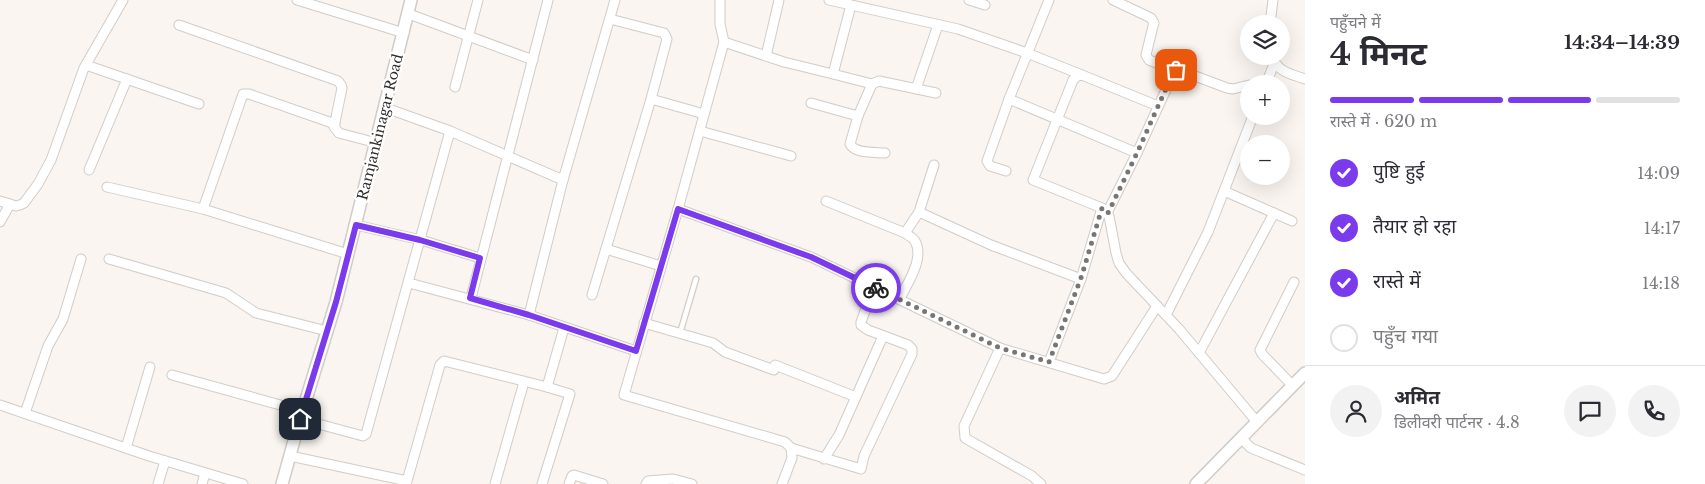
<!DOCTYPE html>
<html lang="hi">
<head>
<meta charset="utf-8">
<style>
  :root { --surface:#fff; --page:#f2f2f3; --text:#2b2b33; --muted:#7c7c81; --line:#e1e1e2; --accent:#7c3aed }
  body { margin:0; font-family:"Libre Baskerville","Noto Sans Devanagari",serif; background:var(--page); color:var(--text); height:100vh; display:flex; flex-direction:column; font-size:19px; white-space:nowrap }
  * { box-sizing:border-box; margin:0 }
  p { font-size:16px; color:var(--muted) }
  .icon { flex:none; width:28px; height:28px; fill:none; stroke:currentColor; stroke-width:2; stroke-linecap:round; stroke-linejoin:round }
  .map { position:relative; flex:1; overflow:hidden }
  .details { display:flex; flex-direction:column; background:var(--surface); width:400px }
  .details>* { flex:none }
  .controls { position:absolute; left:1240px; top:15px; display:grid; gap:10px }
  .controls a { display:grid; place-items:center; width:50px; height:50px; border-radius:50%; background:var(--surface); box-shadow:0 5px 20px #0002; font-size:25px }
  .pin { position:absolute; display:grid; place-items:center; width:42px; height:42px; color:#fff; margin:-21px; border-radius:10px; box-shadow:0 2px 8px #0006 }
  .courier { position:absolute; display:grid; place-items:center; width:50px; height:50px; margin:-25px; border:4px solid #7c3aed; border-radius:50%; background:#fff; color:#222; box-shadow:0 1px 6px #0007 }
  .head em { font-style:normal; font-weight:700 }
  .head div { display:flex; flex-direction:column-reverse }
  .head { display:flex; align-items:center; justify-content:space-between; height:85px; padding:0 25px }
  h1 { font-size:32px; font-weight:700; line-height:38px }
  .bar { display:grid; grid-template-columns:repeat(4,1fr); gap:8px 5px; align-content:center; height:60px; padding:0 25px }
  .bar i { height:6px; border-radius:4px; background:var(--line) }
  .bar .on { background:var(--accent) }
  .bar p { grid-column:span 4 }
  .line { display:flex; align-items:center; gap:12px; padding:0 25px; border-top:1px solid var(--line) }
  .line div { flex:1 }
  .round { display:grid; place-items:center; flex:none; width:52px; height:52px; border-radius:26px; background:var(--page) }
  ol { padding:0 25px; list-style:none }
  li { display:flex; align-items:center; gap:15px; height:55px }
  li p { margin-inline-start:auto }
  li .icon { padding:5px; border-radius:50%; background:var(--accent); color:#fff; stroke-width:4 }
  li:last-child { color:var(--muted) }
  li i { width:28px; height:28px; border:2px solid var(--line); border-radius:50% }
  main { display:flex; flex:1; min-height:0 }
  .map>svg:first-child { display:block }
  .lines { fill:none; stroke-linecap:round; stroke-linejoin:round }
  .lane-casing { stroke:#d1ccc7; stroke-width:7 }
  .street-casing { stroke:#d1ccc7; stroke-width:11 }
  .secondary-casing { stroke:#d1ccc7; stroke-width:14 }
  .lane { stroke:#fff; stroke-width:4.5 }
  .street { stroke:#fff; stroke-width:9 }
  .secondary { stroke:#fff; stroke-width:11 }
  .done { stroke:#787572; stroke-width:5; stroke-dasharray:0 9 }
  .route { stroke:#7c3aed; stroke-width:6 }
  .labels { text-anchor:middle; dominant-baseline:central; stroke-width:5; stroke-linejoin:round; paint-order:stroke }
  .street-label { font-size:14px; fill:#32302e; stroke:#fff }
</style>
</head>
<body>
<main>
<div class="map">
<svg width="1305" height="484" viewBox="0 0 1305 484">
  <rect width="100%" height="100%" fill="#faf5f0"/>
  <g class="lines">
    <g class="lane-casing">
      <path id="lane" d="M680,333l16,-54"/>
    </g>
    <g class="street-casing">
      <g id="street">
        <path d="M297,0l107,33"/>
        <path d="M720,0v24l4,18 -46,167 -54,186 161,47 6,6 1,10 -10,26"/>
        <path d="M829,0l129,29 69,24 55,22"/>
        <path d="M969,0l16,5"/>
        <path d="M1113,0l38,18 3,5 -1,3 -7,29 3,5 26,10"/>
        <path d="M409,14l124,46"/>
        <path d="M1270,24l3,-24"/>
        <path d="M179,25l159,56 3,4 1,3 -8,39 5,6 38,10"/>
        <path d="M724,42l60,20 49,12 39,10 7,-3 57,12"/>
        <path d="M766,56l13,-56"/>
        <path d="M1272,56c5,16 19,18 33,23"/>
        <path d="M86,65l113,39"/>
        <path d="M833,74l18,-69"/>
        <path d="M872,84l-14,32 -8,28c5,10 25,8 35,9"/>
        <path d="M1266,84l8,-20"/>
        <path d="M455,87l23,-87"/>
        <path d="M916,89l22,-64"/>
        <path d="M651,99l53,15"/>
        <path d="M1009,99l128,54"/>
        <path d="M811,103l47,13"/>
        <path d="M386,108l64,23 113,49"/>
        <path d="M700,131l91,25"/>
        <path d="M934,165l-15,47 72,33 90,34 21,-71 -69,-28 40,-100 4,-4 5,-1 76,31"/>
        <path d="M89,170l38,-91"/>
        <path d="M1006,171l-16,-5 -3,-5 22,-62 40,-99"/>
        <path d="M107,187l96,22 145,45"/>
        <path d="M1224,191l68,30"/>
        <path d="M0,201l16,5 4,-1 4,-2 14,-19 13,-24 33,-92 39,-68"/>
        <path d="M826,201l79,32c3,2 8,5 10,8 10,18 -8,42 -15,58"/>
        <path d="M1102,208l7,8 7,37 3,10 7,10 53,56 78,93"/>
        <path d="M203,209l40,-115h6l86,30"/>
        <path d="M678,209l133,48 189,91 104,31 8,-3 45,-70"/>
        <path d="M1107,213l30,-60 38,-83h4l48,18 6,1 16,-4"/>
        <path d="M0,222l10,-18"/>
        <path d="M356,225l65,15 59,18"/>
        <path d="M905,233l14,-21"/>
        <path d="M606,249l55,17"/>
        <path d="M109,259l117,34 30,20 71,18"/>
        <path d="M409,283l120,32 107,36"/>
        <path d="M592,295l59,-196 16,-60 -3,-6 -54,-14"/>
        <path d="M471,298l77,-298"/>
        <path d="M529,315l34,-135 52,-180"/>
        <path d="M1166,315l42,-83 45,-116"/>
        <path d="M644,323l69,20 12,9 49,18"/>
        <path d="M1000,348l-36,78 1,12 67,38 9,8"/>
        <path d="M1199,353l75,-140"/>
        <path d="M1049,362l32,-83"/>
        <path d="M775,365l81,32"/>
        <path d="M172,375l130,36"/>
        <path d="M1293,386l-31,-32 -2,-4 34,-68"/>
        <path d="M547,387l17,-59"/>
        <path d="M0,405l149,51 94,28"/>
        <path d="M25,413l23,-67 15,-27 18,-60"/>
        <path d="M300,419l63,17 3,-2 84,-303"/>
        <path d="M1241,438l10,10 54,22"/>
        <path d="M126,448l24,-81"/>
        <path d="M791,448l70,21 3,-13 48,-102v-5l-4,-4 -40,-15 -7,-5v-3l13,-35"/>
        <path d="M290,456l117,25 33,-116 4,-4 103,26 23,7 -28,90"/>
        <path d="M824,459l15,-24 44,-99"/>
        <path d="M158,484l7,-23"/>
        <path d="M202,484l3,-11"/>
        <path d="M495,484l29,-102"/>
        <path d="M569,484l3,-8 2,-1 29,9"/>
        <path d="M646,484l2,-3 25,-2 19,5"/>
      </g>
    </g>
    <g class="secondary-casing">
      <g id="secondary">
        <path d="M282,484l18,-65 36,-117 75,-302"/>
        <path d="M1196,484l109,-111"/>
      </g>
    </g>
    <use href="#lane" class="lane"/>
    <use href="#street" class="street"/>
    <use href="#secondary" class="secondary"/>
  </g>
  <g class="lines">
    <path class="done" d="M876,288l124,60 49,14 32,-84 21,-70 6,5 29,-60 36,-80 3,-3"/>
    <path class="route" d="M300,419l36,-117 20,-77 64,15 60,18 -10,40 59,17 107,36 42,-142 133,48 65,31"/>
  </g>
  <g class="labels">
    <g class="street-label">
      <text transform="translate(380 127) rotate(-76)">Ramjankinagar Road</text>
    </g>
  </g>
</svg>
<div class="controls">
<a><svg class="icon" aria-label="layers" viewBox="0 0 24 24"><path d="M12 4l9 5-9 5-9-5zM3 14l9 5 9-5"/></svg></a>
<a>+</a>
<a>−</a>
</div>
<div class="pin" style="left:1176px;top:70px;background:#ea580c"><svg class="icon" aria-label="bag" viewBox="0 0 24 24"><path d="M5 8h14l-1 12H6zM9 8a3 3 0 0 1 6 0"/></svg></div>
<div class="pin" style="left:300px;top:419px;background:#1f2937"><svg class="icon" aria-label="home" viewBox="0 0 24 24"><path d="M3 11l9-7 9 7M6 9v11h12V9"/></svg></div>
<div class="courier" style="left:876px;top:288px"><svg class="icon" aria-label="bike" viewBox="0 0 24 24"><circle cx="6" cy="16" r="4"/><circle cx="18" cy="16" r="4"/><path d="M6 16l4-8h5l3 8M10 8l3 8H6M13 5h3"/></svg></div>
</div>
<section class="details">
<div class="head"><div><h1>4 मिनट</h1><p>पहुँचने में</p></div><em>14:34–14:39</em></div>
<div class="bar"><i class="on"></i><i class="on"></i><i class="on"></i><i></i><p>रास्ते में · 620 m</p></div>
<ol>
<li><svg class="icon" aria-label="check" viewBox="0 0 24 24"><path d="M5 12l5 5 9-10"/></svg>पुष्टि हुई<p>14:09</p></li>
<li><svg class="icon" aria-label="check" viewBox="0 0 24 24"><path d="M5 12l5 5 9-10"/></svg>तैयार हो रहा<p>14:17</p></li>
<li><svg class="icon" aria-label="check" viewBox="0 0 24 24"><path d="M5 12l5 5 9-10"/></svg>रास्ते में<p>14:18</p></li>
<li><i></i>पहुँच गया</li>
</ol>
<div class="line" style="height:90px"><a class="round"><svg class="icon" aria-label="person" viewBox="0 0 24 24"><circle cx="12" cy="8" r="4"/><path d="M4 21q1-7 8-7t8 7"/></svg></a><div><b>अमित</b><p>डिलीवरी पार्टनर · 4.8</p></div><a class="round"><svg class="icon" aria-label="chat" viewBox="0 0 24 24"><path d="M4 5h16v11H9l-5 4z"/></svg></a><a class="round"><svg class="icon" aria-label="phone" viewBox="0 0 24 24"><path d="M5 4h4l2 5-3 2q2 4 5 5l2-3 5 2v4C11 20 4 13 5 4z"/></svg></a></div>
</section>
</main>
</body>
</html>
